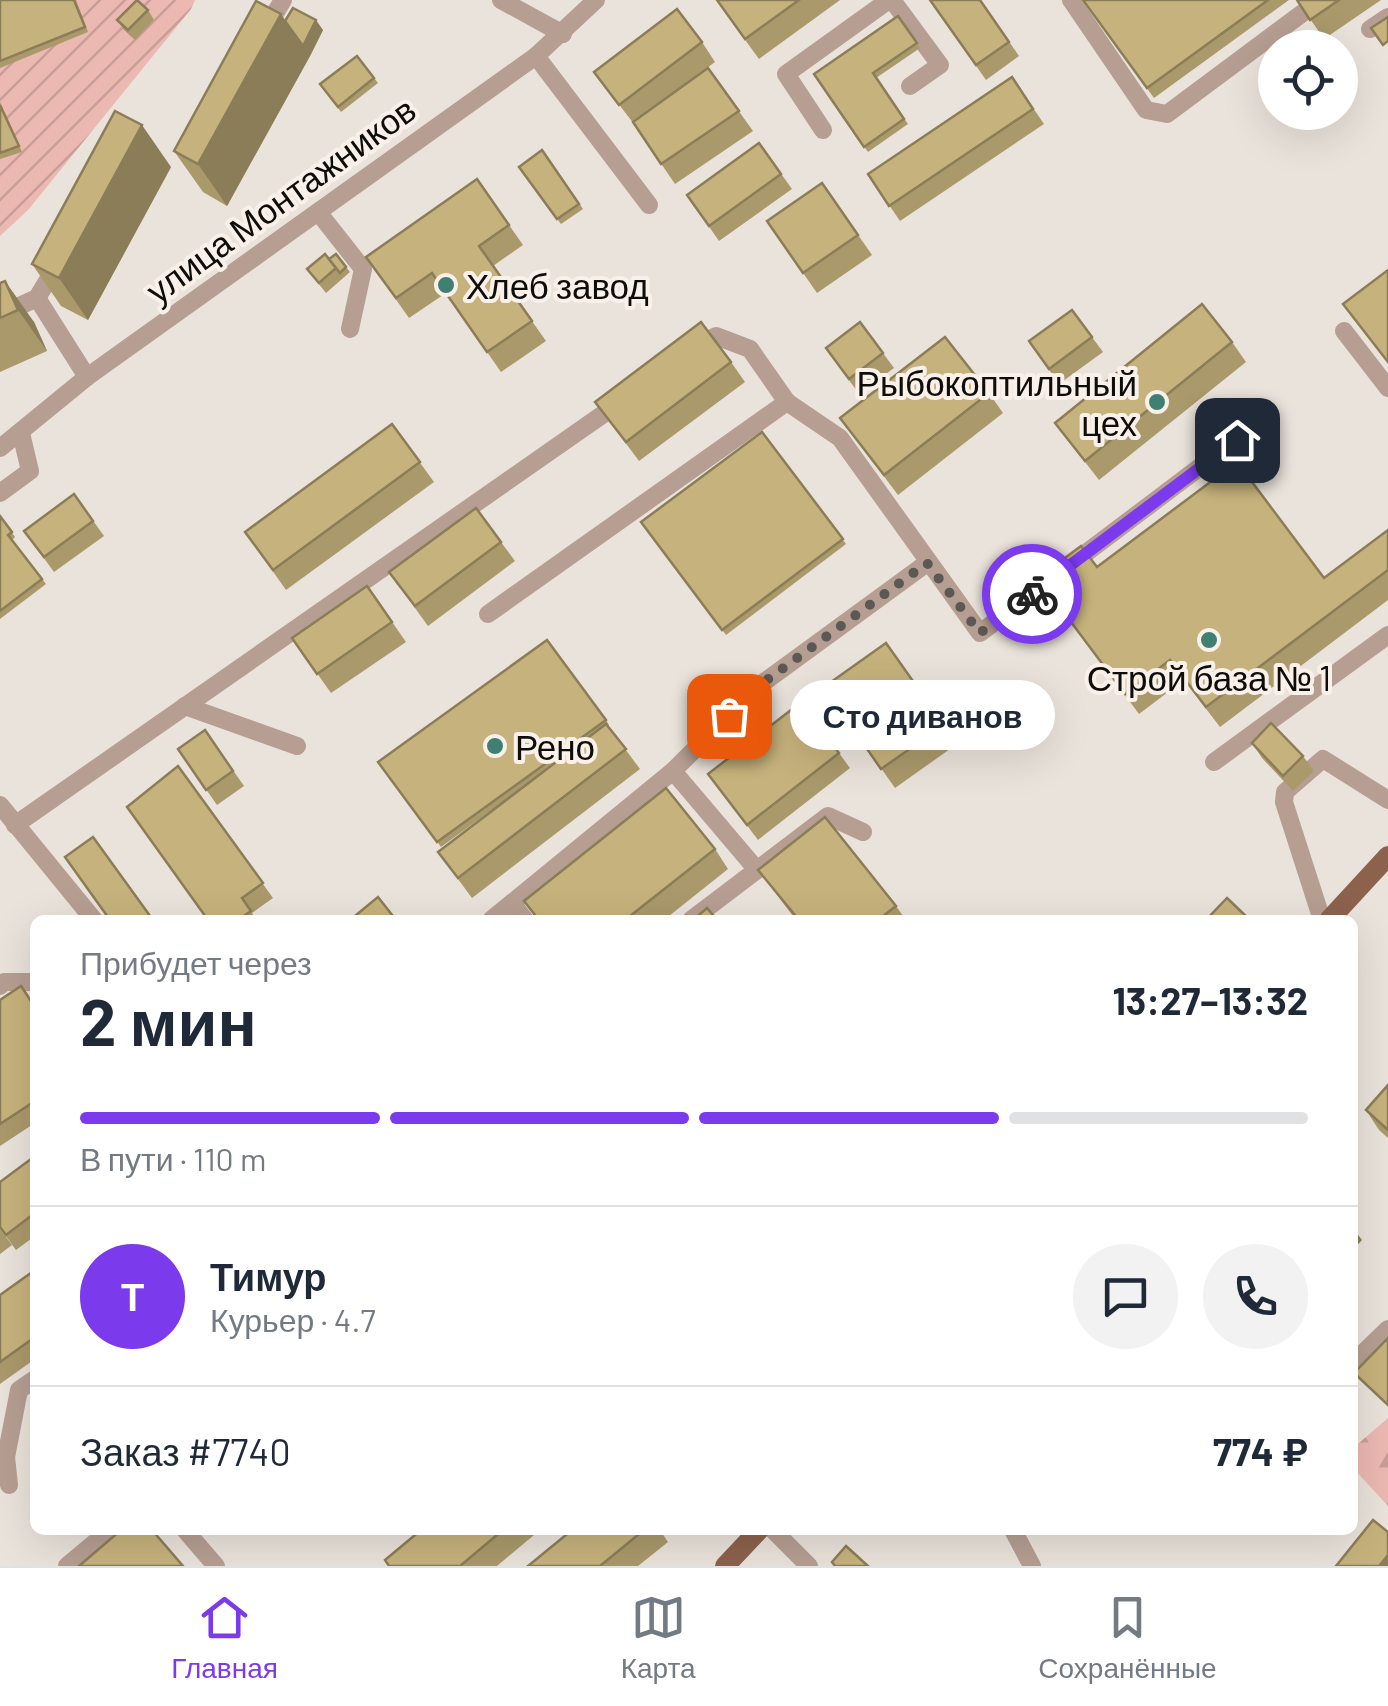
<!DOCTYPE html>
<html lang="ru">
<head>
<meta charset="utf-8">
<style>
  :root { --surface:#fff; --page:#f2f2f3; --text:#1f2937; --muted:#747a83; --line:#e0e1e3; --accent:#7c3aed }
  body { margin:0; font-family:Barlow,sans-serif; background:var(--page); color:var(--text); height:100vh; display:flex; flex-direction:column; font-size:38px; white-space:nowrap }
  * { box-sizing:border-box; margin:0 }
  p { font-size:32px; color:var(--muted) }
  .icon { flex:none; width:55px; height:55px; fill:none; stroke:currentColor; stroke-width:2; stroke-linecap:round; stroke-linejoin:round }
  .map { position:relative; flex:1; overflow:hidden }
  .details { position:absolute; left:30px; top:915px; width:1328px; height:620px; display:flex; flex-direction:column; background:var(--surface); border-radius:15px; box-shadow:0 10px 40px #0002 }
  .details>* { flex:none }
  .controls { position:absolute; left:1258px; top:30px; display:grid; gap:20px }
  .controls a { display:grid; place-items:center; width:100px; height:100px; border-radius:50%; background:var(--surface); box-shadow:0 10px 40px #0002; font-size:50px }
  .pin { position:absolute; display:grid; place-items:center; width:85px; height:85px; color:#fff; margin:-42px; border-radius:20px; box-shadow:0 5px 15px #0006 }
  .courier { position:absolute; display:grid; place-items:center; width:100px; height:100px; margin:-50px; border:8px solid #7c3aed; border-radius:50%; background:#fff; color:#222; box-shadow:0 2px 12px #0007 }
  .bubble { position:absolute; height:70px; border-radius:35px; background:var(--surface); box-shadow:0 10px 40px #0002; font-size:32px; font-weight:700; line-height:70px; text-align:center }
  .head em { font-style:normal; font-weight:700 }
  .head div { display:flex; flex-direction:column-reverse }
  .head { display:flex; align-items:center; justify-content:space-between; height:170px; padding:0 50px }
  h1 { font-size:65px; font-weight:700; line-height:75px }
  .bar { display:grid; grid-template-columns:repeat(4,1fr); gap:15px 10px; align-content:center; height:120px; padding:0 50px }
  .bar i { height:12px; border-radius:8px; background:var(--line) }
  .bar .on { background:var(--accent) }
  .bar p { grid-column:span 4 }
  .line { display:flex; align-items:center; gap:25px; padding:0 50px; border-top:2px solid var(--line) }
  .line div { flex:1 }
  .round { display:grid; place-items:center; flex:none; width:105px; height:105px; border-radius:52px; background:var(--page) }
  .tabs { display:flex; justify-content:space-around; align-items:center; height:140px; border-top:2px solid var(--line); background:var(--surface); font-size:28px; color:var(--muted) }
  .tabs a { display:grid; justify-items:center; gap:5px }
  .tabs .on { color:var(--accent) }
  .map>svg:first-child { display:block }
  .forest { fill:url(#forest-firs) }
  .garden { fill:url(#garden-furrows) }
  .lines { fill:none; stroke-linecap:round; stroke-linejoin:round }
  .minor { stroke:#b69e92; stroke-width:18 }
  .major { stroke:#8c624d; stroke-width:20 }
  .wall { fill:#aa996b }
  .shaded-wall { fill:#8b7d57 }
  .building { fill:#c6b27c; stroke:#8b7d57; stroke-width:2.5 }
  .done { stroke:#5c5853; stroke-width:10; stroke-dasharray:0 18 }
  .route { stroke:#7c3aed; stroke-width:12 }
  .poi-dot { fill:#3e8172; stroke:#f8f0e9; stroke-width:4 }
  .labels { text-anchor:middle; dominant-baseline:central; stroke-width:8; stroke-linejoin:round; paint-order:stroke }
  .street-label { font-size:35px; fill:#0f0d0a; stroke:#f8f0e9 }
  .poi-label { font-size:35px; fill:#0f0d0a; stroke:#f8f0e9; text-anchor:start }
</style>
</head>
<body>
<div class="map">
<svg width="1388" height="1566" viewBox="0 0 1388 1566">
  <defs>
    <pattern id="forest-firs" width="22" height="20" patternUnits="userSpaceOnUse" patternTransform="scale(2.5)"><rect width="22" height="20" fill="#ecb8b2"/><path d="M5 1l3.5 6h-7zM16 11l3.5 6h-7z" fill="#c99d98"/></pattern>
    <pattern id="garden-furrows" width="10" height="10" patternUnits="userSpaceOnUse" patternTransform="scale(2.5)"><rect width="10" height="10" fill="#ecb8b2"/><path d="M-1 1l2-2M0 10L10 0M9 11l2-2" fill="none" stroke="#c99d98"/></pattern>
  </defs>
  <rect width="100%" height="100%" fill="#eae3db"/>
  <path class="forest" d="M1388,1418v88l-35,-38 -1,-19z"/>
  <path class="garden" d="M0,0h195l-4,9 -163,201 -28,26z"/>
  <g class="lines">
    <g class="minor">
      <path d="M501,0l62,34"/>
      <path d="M892,0l48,65 -30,21"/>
      <path d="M1071,0l75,110 21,4 153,-114"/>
      <path d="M1370,29l18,-12"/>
      <path d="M265,30l18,-30"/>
      <path d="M536,56l113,149"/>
      <path d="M823,130l-37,-56 103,-74"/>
      <path d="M318,212l45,57 -13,60"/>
      <path d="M37,298l50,79"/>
      <path d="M0,315l37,-17 20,-33"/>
      <path d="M1344,331l44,57"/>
      <path d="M693,352l23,-16 34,13 37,53"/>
      <path d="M0,448l87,-71 449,-321 60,-56"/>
      <path d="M0,493l30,-22 -9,-38"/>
      <path d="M488,614l299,-212 53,36 140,195 257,-194"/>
      <path d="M185,706l112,40"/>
      <path d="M1214,762l174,-127"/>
      <path d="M673,771l84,99"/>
      <path d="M0,805l94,115"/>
      <path d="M15,825l607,-424"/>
      <path d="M512,903l13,17"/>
      <path d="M491,920l182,-149 83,-83 171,-125"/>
      <path d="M691,920l137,-104 35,16"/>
      <path d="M1322,920l-38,-118 1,-10 38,-33 65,41"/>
      <path d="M0,986l4,-4h31"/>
      <path d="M1352,1364l36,-35"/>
      <path d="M9,1485l-3,-28 13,-67 16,-11"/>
      <path d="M185,1530l31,36"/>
      <path d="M773,1530l36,36"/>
      <path d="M1013,1530l19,36"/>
      <path d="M67,1566l43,-36"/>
    </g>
    <g class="major">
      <path d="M1329,920l59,-64"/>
      <path d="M725,1566l34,-36"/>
    </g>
  </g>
  <g class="wall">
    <path d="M0,0h76l12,32 -88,36z"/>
    <path d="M716,0h124l-81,59z"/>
    <path d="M930,0h50l39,56 -33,24z"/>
    <path d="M1083,0h206l-135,98z"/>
    <path d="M1297,0h84l-57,39z"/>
    <path d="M148,10l6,10 -19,20 -11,-10 -7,-10z"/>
    <path d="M281,14l4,7 38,9 -13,26 -83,150 -24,-14 -29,-41z"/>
    <path d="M898,16l22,32 -44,30 32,46 -40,28 -54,-78z"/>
    <path d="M702,42l13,20 -31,23 24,-17 45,63 -78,53 -41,-60 -40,-52z"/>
    <path d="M357,56l21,27 -37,29 -21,-28z"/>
    <path d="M1012,77l32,47 -144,97 -32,-47z"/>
    <path d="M0,102l22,50 -22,7z"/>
    <path d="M759,143l33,46 -73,52 -32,-46z"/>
    <path d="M542,150l41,59 -22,15 -42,-57z"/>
    <path d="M171,167l-83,153 -27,-14 -29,-42z"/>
    <path d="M477,179l46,66 -30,21 53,75 -45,31 -55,-79 -37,25 -43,-61z"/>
    <path d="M822,183l50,72 -55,38 -50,-72z"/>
    <path d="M336,254l14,18 -24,21 -19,-24 22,-10z"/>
    <path d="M0,283l34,39 13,29 -47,21z"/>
    <path d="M1072,310l31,42 -44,32 -30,-43z"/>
    <path d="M860,322l34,46 -35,26 -33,-46z"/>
    <path d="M1232,342l14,20 -147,118 -44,-57z"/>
    <path d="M731,362l14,20 -106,79 -44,-59z"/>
    <path d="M989,393l14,20 -105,82 -58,-77z"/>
    <path d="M392,424l42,58 -148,108 -41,-58z"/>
    <path d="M762,432l84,112 -120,91 -85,-113z"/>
    <path d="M74,494l30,42 -50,36 -30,-41z"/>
    <path d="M476,508l39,53 -87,65 -39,-54z"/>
    <path d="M0,516l15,21 -3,3 34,44 -46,35z"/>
    <path d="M1388,530v70l-168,127 -36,-47 -45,34 -101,-136 59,-11 227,11z"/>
    <path d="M367,586l39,56 -75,51 -39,-55z"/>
    <path d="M886,643l71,101 -62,44 -71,-101z"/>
    <path d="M606,720l3,5 -1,1 32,43 -168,129 -34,-46 78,-60 -75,55 -63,-85z"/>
    <path d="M205,730l39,56 -27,19 -39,-56z"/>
    <path d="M1252,743l51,13 11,15 -21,20 -31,-33z"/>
    <path d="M839,753l11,15 -92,72 -50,-66z"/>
    <path d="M178,766l95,132 -21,15 5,7h-49z"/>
    <path d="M715,849l13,20 -64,51h-127l-13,-19z"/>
    <path d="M758,870l138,36 10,14h-110z"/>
    <path d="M0,1000l35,6v117l-35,23z"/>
    <path d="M1388,1085v53l-9,-8 -13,-20z"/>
    <path d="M35,1156v80l-19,14 -16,-22z"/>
    <path d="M0,1229l12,16 -12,9z"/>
    <path d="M35,1270v89l-35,25v-89z"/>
    <path d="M421,1530h119l-43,36h-108z"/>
    <path d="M572,1530h88l8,12 -30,24h-110z"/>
  </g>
  <g class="shaded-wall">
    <path d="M281,14l22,32 13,-26 7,10 -13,26 -83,150 -29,-42z"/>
    <path d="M142,125l29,42 -83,153 -29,-42z"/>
    <path d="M5,281l29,41 13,29 -29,-41z"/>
    <path d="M1352,1227l10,13 -10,11z"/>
    <path d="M1388,1555v11h-9z"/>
  </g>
  <g class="building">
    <path d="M0,0h74l11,27 -85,34z"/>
    <path d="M137,0l11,10 -20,20 -11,-10z"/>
    <path d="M717,0h82l-54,39z"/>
    <path d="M930,0h50l29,42 -33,23z"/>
    <path d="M1083,0h185l-121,88z"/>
    <path d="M1297,0h42l-29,20z"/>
    <path d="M256,1l25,13 -83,150 -24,-13z"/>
    <path d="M293,8l23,12 -13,26 -18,-25z"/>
    <path d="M677,9l25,33 -83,63 -25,-33z"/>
    <path d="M898,16l19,27 -44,30 31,46 -40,28 -50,-73z"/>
    <path d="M1388,17v24l-5,4 -12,-17z"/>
    <path d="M357,56l17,22 -36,29 -18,-23z"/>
    <path d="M708,68l31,43 -78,53 -28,-42z"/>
    <path d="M1012,77l21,32 -144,97 -21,-32z"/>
    <path d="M0,105l19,41 -19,7z"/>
    <path d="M115,111l27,14 -83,153 -27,-14z"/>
    <path d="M759,143l22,31 -72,52 -22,-31z"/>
    <path d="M542,150l37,54 -22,15 -38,-52z"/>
    <path d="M477,179l32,46 -30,21 53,75 -45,31 -55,-79 -36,25 -30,-41z"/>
    <path d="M822,183l36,52 -55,38 -36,-52z"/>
    <path d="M325,254l11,14 -17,15 -12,-14z"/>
    <path d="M336,254l10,13 -6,6 -11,-14z"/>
    <path d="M1388,270v92l-45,-58z"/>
    <path d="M5,281l13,29 -18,8v-35z"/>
    <path d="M1202,304l30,38 -147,119 -30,-38z"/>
    <path d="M1072,310l20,27 -43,32 -20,-28z"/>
    <path d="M701,322l30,40 -105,80 -31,-40z"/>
    <path d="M860,322l23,31 -34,26 -23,-31z"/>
    <path d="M945,337l44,56 -105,82 -44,-57z"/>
    <path d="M392,424l28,38 -147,108 -28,-38z"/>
    <path d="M762,432l81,107 -121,91 -81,-108z"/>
    <path d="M1237,462l87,116 64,-48v40l-182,137 -36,-47 -45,34 -87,-116 43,-32 16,21z"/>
    <path d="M74,494l19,27 -49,36 -20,-26z"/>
    <path d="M476,508l25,34 -86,64 -26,-34z"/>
    <path d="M0,516l12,16 -4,3 34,44 -42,32z"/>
    <path d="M367,586l25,36 -75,52 -25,-36z"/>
    <path d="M547,640l59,80 -169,122 -59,-80z"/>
    <path d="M886,643l58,82 -63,44 -57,-82z"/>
    <path d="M800,703l39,50 -92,72 -39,-51z"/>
    <path d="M1271,723l32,33 -20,20 -31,-33z"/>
    <path d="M606,724l20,25 -168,129 -20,-26z"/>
    <path d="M205,730l28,41 -27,19 -28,-41z"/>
    <path d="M178,766l85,117 -21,15 9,13 -13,9h-30l-81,-113z"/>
    <path d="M666,788l49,61 -90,71h-86l-15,-19z"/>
    <path d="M825,817l71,89 -18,14h-79l-41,-50z"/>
    <path d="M93,837l60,83h-43l-45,-63z"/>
    <path d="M378,897l18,23h-46z"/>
    <path d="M1227,898l23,22h-44z"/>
    <path d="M707,908l10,12h-24z"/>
    <path d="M21,986l14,21v94l-35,23v-124z"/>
    <path d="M1388,1085v45l-22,-20z"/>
    <path d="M35,1156v57l-29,22 -6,-8v-45z"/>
    <path d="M35,1270v67l-35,25v-67z"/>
    <path d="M1388,1338v67l-34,-32z"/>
    <path d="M1373,1520l15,12v23l-9,11h-43z"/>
    <path d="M121,1530h31l31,36h-104z"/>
    <path d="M421,1530h82l-43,36h-71l-4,-6z"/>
    <path d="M572,1530h72l-44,36h-72z"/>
    <path d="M846,1546l22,20h-33l-3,-4z"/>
  </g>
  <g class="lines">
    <path class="done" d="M729,716l27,-28 171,-125 53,70 52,-39"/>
    <path class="route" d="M1032,594l205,-154"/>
  </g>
  <g class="poi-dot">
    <circle cx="446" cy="285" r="10"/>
    <circle cx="1157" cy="402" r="10"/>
    <circle cx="1209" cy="640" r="10"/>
    <circle cx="495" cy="746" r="10"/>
  </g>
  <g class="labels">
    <g class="street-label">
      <text transform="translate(280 199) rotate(-36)">улица Монтажников</text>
    </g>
    <g class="poi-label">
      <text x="466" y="285">Хлеб завод</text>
      <text x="1137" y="382" text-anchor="end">Рыбокоптильный<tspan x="1137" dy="40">цех</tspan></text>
      <text x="1209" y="677" text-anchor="middle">Строй база № 1</text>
      <text x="515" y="746">Рено</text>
    </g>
  </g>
</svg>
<div class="controls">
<a><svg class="icon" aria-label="locate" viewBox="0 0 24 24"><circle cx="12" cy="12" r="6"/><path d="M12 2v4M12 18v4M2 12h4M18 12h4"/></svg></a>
</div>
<div class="pin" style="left:729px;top:716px;background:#ea580c"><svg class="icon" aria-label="bag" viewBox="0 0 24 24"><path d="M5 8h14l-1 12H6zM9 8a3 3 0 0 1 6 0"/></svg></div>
<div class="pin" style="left:1237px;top:440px;background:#1f2937"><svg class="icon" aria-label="home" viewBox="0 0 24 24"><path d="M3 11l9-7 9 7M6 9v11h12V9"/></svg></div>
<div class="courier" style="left:1032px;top:594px"><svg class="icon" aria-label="bike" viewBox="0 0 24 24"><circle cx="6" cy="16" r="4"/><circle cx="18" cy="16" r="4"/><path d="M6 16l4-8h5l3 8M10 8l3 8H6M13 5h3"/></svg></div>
<div class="bubble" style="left:790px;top:680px;width:265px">Сто диванов</div>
<section class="details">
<div class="head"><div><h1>2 мин</h1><p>Прибудет через</p></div><em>13:27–13:32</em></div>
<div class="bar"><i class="on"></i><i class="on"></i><i class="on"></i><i></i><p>В пути · 110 m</p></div>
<div class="line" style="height:180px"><b class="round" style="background:var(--accent);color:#fff">Т</b><div><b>Тимур</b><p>Курьер · 4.7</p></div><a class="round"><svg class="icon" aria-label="chat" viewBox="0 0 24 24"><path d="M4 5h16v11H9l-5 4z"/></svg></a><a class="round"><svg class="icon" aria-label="phone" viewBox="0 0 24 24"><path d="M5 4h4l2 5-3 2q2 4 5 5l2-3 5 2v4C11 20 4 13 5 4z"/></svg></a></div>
<div class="line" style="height:130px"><div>Заказ #7740</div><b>774 ₽</b></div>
</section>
</div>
<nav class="tabs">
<a class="on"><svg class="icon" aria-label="home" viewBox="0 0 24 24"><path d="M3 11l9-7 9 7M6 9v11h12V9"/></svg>Главная</a>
<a><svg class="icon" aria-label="map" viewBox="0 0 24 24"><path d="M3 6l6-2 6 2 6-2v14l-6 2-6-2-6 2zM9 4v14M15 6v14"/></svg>Карта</a>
<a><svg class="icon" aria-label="saved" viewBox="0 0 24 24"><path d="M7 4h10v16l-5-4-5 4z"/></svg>Сохранённые</a>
</nav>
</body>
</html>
